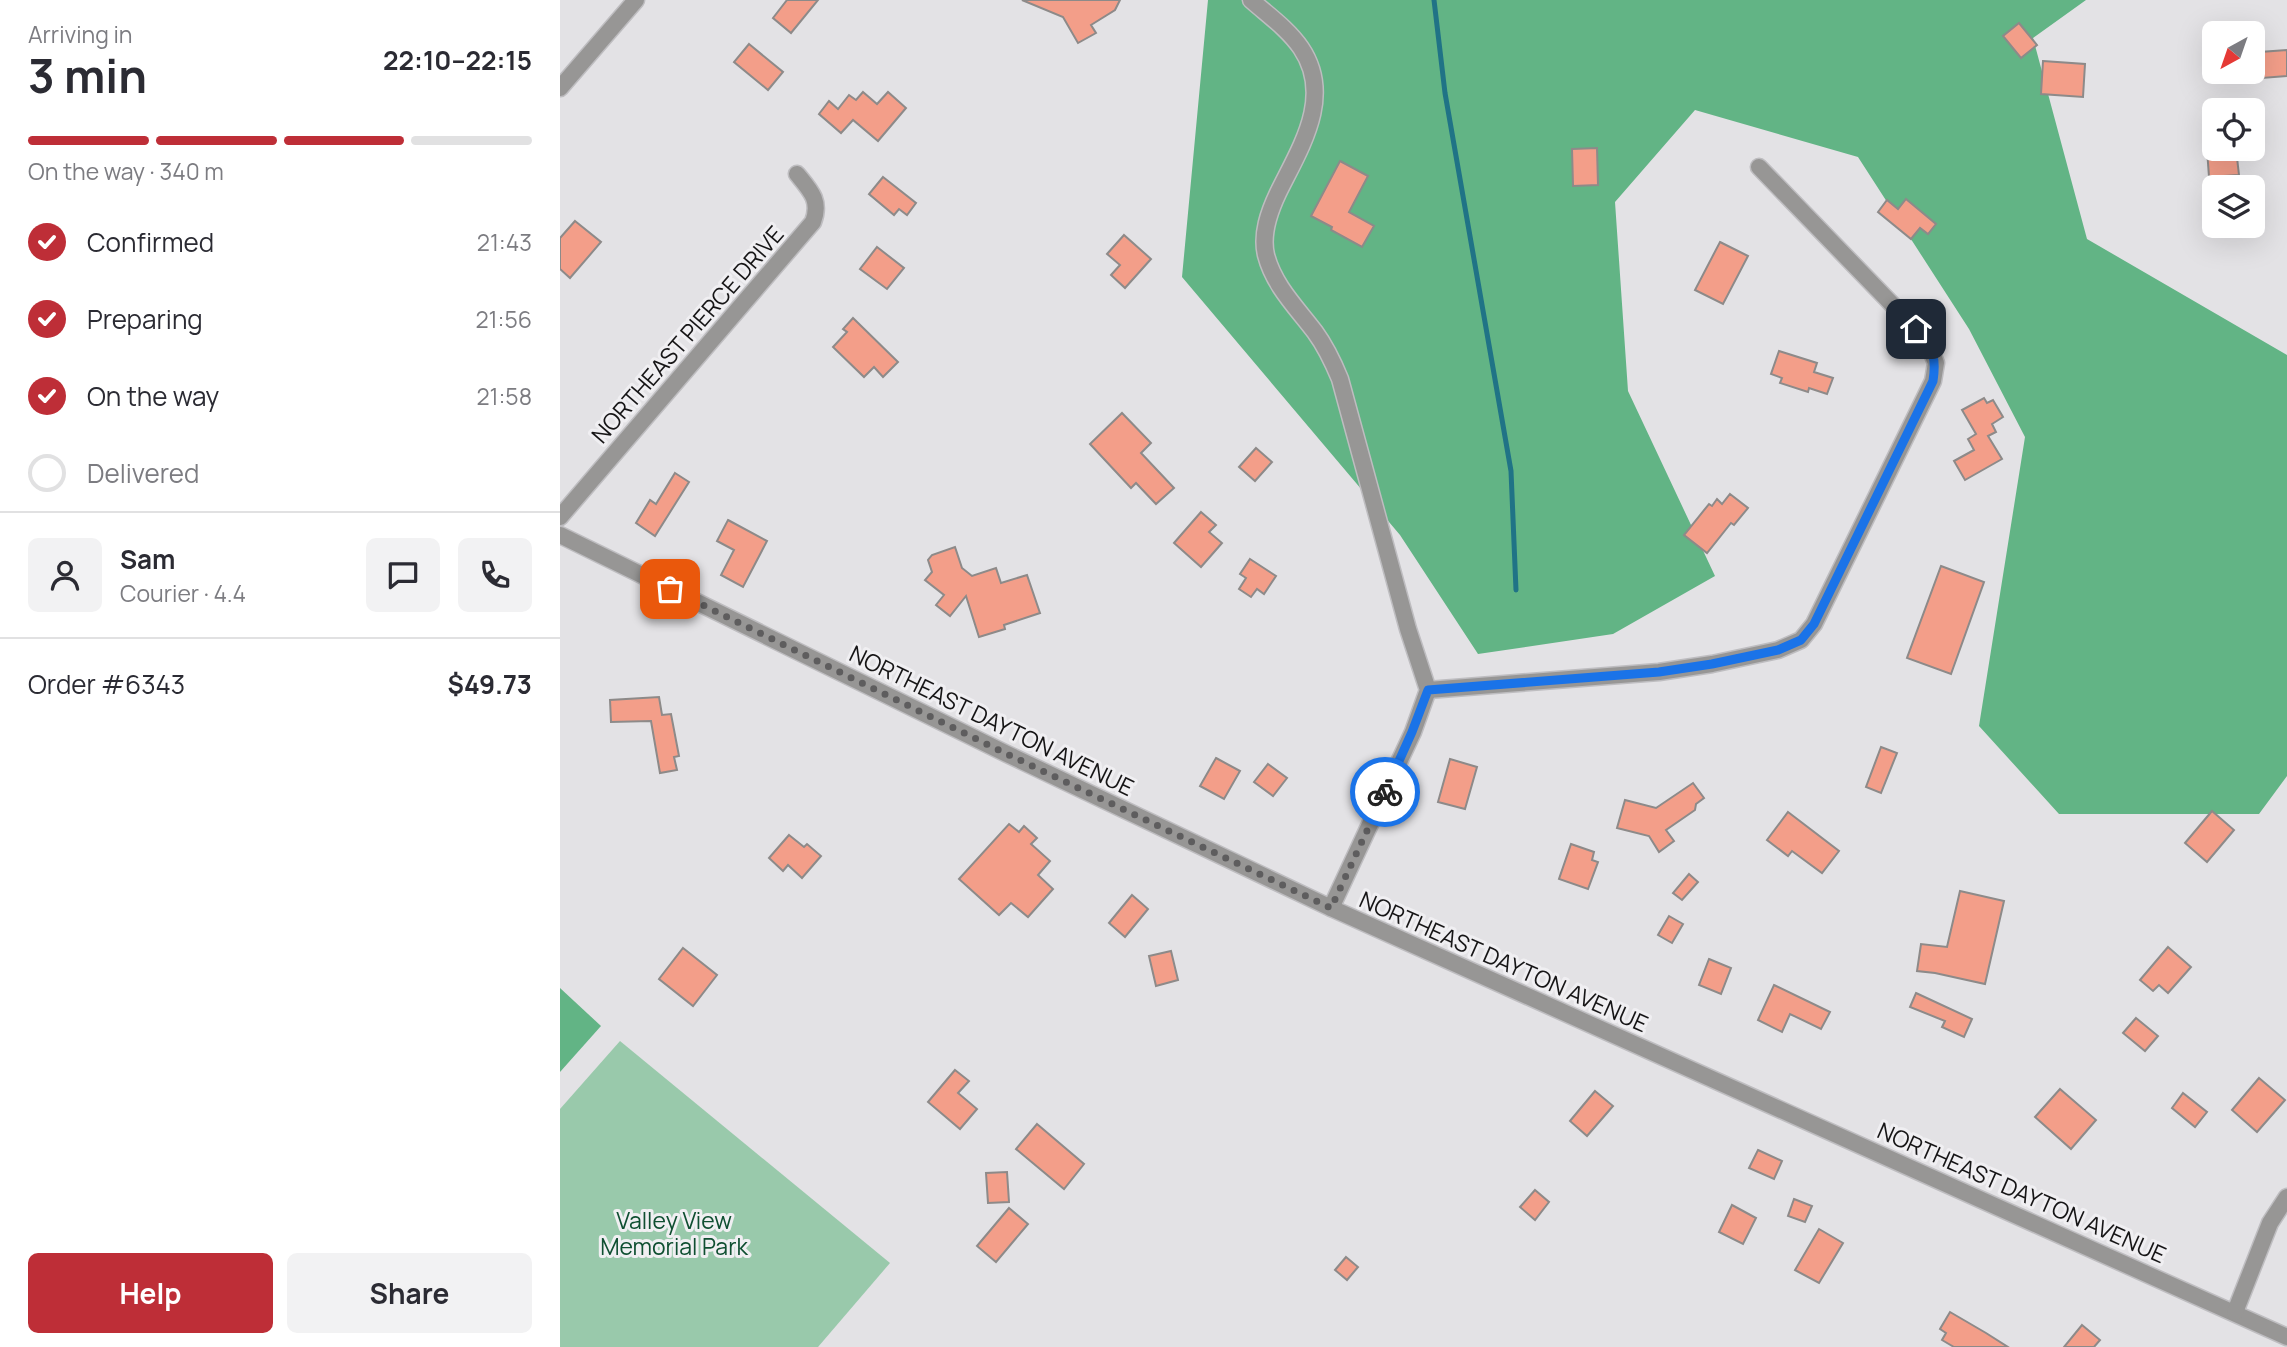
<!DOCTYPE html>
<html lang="en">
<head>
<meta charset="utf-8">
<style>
  :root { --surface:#fff; --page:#f2f2f3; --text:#2b2b33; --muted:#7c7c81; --line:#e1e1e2; --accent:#be2e37 }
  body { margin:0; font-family:Manrope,sans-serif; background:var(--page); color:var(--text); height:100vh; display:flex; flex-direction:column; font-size:26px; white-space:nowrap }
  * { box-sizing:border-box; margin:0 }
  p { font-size:23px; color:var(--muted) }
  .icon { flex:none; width:38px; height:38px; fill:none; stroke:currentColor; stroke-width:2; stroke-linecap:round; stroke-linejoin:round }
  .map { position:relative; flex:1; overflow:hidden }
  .side { display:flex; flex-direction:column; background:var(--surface); width:560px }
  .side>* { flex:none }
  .needle { width:46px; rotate:220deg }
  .controls { position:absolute; left:1642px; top:21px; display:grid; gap:14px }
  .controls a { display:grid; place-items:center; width:63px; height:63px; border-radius:10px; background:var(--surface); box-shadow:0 7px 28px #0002; font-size:35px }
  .pin { position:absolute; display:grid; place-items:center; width:60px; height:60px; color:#fff; margin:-30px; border-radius:14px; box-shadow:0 4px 10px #0006 }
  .courier { position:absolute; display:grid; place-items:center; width:70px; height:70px; margin:-35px; border:5px solid #1a73e8; border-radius:50%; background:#fff; color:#222; box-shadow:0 2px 9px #0007 }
  .headline em { font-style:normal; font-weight:700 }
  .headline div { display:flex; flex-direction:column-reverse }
  .headline { display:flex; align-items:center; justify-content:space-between; height:119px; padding:0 28px }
  h1 { font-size:46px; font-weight:700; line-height:52px }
  .bar { display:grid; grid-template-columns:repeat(4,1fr); gap:10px 7px; align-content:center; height:84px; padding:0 28px }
  .bar i { height:9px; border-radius:5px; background:var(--line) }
  .bar .current { background:var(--accent) }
  .bar p { grid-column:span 4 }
  .line { display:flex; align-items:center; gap:18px; padding:0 28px; border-top:2px solid var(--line) }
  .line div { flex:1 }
  .round { display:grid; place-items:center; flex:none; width:74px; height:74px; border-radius:10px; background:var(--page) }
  ol { padding:0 28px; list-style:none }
  li { display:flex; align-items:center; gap:21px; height:77px }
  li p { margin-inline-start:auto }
  li .icon { padding:7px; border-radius:50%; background:var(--accent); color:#fff; stroke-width:4 }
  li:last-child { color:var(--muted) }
  li i { width:38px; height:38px; border:4px solid var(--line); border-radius:50% }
  .cta { display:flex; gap:14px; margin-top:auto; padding:14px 28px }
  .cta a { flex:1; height:80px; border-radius:10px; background:var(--accent); color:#fff; font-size:28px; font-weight:700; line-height:80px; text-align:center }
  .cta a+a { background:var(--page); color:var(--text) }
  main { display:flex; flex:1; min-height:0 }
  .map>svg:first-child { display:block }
  .green { fill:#99c9ab }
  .forest { fill:#62b485 }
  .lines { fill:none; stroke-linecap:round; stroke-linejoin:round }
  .stream { stroke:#207386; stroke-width:5 }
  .building { fill:#f39e89; stroke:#8d8a89; stroke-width:2 }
  .minor-casing { stroke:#bebdc0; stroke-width:19 }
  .minor { stroke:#979695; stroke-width:16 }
  .done { stroke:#5e5d5e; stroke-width:7; stroke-dasharray:0 12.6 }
  .route { stroke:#1a73e8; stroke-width:9 }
  .labels { text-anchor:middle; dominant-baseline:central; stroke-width:6; stroke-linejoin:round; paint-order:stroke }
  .street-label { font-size:23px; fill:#161516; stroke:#f0eff2 }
  .park-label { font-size:23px; fill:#0f4f31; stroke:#f0eff2 }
</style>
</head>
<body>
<main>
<section class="side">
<div class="headline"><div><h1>3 min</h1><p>Arriving in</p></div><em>22:10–22:15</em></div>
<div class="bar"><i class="current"></i><i class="current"></i><i class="current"></i><i></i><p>On the way · 340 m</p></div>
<ol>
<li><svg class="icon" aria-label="check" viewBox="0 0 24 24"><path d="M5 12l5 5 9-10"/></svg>Confirmed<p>21:43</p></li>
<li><svg class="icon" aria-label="check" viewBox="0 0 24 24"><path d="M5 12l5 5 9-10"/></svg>Preparing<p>21:56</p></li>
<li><svg class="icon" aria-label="check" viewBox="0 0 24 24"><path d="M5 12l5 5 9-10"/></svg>On the way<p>21:58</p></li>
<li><i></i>Delivered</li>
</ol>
<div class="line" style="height:126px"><a class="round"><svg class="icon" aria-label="person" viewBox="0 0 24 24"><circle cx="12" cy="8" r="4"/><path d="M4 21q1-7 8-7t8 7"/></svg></a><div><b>Sam</b><p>Courier · 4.4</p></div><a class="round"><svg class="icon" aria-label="chat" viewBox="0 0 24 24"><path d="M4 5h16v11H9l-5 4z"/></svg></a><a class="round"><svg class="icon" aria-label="phone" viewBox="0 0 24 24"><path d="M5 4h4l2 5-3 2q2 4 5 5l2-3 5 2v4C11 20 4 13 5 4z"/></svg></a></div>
<div class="line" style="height:91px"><div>Order #6343</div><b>$49.73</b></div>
<div class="cta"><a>Help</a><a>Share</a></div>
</section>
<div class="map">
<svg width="1727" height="1347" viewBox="0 0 1727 1347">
  <rect width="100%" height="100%" fill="#e3e2e5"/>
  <path class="green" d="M60,1041l270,222 -72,84h-258v-238z"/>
  <g class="forest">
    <path d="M648,0h878l-53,38 54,201 200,116v421l-28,38h-200l-80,-88 46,-289 -56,-108 -111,-172 -163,-47 -80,92 13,189 87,185 -102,58 -135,20 -78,-119 -218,-258z"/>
    <path d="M0,988l41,38 -41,46z"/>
  </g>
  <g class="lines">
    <path class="stream" d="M874,0l11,93 66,378 5,119"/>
  </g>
  <g class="building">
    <path d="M227,0h31l-27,33 -18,-15z"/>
    <path d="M462,0h98l-5,10 -24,15 5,8 -18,10 -15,-26z"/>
    <path d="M1459,23l18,22 -16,13 -18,-22z"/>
    <path d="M189,44l34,28 -15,18 -34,-28z"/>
    <path d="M1727,50v26l-25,2 -2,-26z"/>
    <path d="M1483,61l42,3 -2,33 -42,-3z"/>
    <path d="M303,92l14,12 11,-12 18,16 -28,33 -25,-21 -12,13 -22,-19 10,-13 9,8 11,-14 7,5z"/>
    <path d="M1037,148l1,37 -25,1 -1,-37z"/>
    <path d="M1647,149h29l3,26 -30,2z"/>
    <path d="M780,161l28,15 -19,36 25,14 -12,21 -31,-17 1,-3 -21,-11z"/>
    <path d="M323,177l33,26 -9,12 -8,-6 -5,6 -25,-21z"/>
    <path d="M1346,199l30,25 -8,10 -8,-6 -9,11 -33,-27 9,-12 11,9z"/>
    <path d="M15,221l26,21 -31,36 -10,-9v-31z"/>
    <path d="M564,235l27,24 -26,29 -14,-13 9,-10 -13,-11z"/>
    <path d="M1160,242l28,14 -25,48 -28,-14z"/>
    <path d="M317,247l27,21 -17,21 -27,-20z"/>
    <path d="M293,318l45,44 -15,15 -9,-10 -10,10 -31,-30 14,-15 -4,-3z"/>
    <path d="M1219,351l38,12 -3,9 19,6 -6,16 -18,-6 -1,4 -28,-9 2,-5 -11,-4z"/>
    <path d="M1424,398l3,5 6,-3 10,17 -11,7 4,8 -8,4 14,23 -37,21 -11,-19 20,-11 -6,-11 8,-5 -14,-24z"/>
    <path d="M562,413l29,30 -10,10 33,35 -18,16 -20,-21 -5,5 -41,-44z"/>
    <path d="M696,448l16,14 -17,19 -16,-14z"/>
    <path d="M115,473l14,9 -34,54 -19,-13 14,-23 6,4z"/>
    <path d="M1170,494l18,14 -14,17 -3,-2 -24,30 -23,-18 25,-31 3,2 5,-7 5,5z"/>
    <path d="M641,512l15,13 -7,7 13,11 -21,24 -27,-24z"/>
    <path d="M168,520l39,21 -24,46 -22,-12 13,-25 -17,-9z"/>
    <path d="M395,547l7,21 10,8 24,-8 5,15 26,-8 13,38 -36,12 1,4 -26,8 -13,-41 -16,20 -14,-11 8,-10 -19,-15 7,-8 -4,-12 4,-5z"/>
    <path d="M690,559l26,17 -12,18 -7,-5 -6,8 -12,-8 7,-11 -6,-4z"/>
    <path d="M1381,566l43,16 -33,92 -44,-16z"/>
    <path d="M99,697l3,18 9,-1 8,42 -5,1 3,13 -17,3 -9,-52 -40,1 -1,-22z"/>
    <path d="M1321,747l16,6 -16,40 -15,-6z"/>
    <path d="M656,758l24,13 -16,28 -24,-13z"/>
    <path d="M890,759l27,8 -12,42 -27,-7z"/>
    <path d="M708,764l19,14 -14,18 -19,-14z"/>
    <path d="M1133,783l11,15 -8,6 -1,6 -29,20 8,11 -15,11 -10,-16 -32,-8 8,-28 31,8z"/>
    <path d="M1652,811l22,19 -27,32 -22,-19z"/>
    <path d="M1228,812l51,39 -17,22 -30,-22 -4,5 -21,-16z"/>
    <path d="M449,824l10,8 5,-6 13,12 -6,6 19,17 -12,14 15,14 -25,28 -17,-14 -12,12 -40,-36z"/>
    <path d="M229,835l15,12 3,-3 14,12 -19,22 -14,-13 -5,6 -14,-13z"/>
    <path d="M1011,844l23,8 -2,8 6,2 -10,27 -29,-10z"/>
    <path d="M1129,874l9,8 -16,18 -9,-7z"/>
    <path d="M1400,891l44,10 -19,83 -50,-11 -18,-2 4,-27 26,3z"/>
    <path d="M572,895l16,14 -23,28 -16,-14z"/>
    <path d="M1109,916l14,8 -11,19 -14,-8z"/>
    <path d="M1608,947l23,20 -23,26 -9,-8 -6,6 -13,-11z"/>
    <path d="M123,948l34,27 -24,31 -34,-27z"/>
    <path d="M611,951l7,29 -22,6 -7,-30z"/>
    <path d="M1149,959l22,9 -10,26 -22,-9z"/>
    <path d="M1214,985l56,27 -9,17 -31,-15 -8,18 -24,-12z"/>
    <path d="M1356,993l56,26 -8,18 -22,-10 3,-6 -35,-14z"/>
    <path d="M1576,1018l22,18 -13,15 -22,-18z"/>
    <path d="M395,1070l14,11 -11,12 19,16 -17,20 -32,-27z"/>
    <path d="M1699,1078l26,22 -28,32 -25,-22z"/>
    <path d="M1500,1089l36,31 -25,29 -36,-32z"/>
    <path d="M1035,1091l18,15 -26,30 -17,-15z"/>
    <path d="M1623,1093l24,19 -12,15 -23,-19z"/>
    <path d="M477,1124l47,40 -20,25 -48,-40z"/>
    <path d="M1198,1150l24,11 -8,18 -25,-11z"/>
    <path d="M447,1172l2,30 -21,1 -2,-30z"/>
    <path d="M975,1190l14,12 -14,18 -15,-13z"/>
    <path d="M1234,1199l18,7 -7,16 -17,-6z"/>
    <path d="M1172,1205l24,13 -13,26 -24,-12z"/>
    <path d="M449,1208l19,16 -32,38 -19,-16z"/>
    <path d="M1259,1229l24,14 -24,40 -24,-13z"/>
    <path d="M786,1257l12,10 -11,13 -12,-10z"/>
    <path d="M1390,1312l36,21 22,14h-54l-12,-7 4,-7 -6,-4z"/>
    <path d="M1522,1325l18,15 -6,7h-30z"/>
  </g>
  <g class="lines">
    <g class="minor-casing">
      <g id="minor">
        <path d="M691,0c17,15 37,29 50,48 33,49 -1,100 -23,145 -9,19 -17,41 -12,62 8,31 31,53 49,77 11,15 18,30 25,47l68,250 20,61 -15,42 -82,176"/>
        <path d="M0,88l76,-88"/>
        <path d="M0,517l253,-295c8,-21 -2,-31 -16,-48"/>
        <path d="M0,535l447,219 324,154 956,429"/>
        <path d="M868,690l231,-18 53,-8 66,-14 23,-10 13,-16 119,-243 3,-18 -7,-17 -13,-17 -157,-162"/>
        <path d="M1675,1312l35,-89 17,-26"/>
      </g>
    </g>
    <use href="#minor" class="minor"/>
  </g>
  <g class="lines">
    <path class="done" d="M110,589l337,165 324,154 54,-116"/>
    <path class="route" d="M825,792l27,-60 16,-42 231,-18 53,-8 66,-14 23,-10 13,-16 119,-243c4,-27 -1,-30 -17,-52"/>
  </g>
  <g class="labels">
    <g class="street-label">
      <text transform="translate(127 334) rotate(-49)">NORTHEAST PIERCE DRIVE</text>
      <text transform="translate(432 720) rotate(26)">NORTHEAST DAYTON AVENUE</text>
      <text transform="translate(944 961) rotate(24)">NORTHEAST DAYTON AVENUE</text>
      <text transform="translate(1462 1192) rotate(24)">NORTHEAST DAYTON AVENUE</text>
    </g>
    <g class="park-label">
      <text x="114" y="1220">Valley View<tspan x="114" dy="26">Memorial Park</tspan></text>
    </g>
  </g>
</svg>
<div class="controls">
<a><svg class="needle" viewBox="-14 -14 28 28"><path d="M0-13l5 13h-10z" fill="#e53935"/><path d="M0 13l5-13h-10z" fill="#7c7c81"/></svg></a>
<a><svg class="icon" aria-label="locate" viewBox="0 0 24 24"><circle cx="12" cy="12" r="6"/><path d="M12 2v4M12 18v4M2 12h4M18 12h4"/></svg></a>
<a><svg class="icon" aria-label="layers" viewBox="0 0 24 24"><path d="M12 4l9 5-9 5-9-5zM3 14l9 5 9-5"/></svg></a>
</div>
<div class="pin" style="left:110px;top:589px;background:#ea580c"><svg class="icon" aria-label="bag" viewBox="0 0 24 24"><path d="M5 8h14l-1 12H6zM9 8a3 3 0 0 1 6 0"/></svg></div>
<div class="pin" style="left:1356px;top:329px;background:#1f2937"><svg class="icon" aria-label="home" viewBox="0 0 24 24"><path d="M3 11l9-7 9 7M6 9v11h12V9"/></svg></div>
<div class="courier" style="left:825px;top:792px"><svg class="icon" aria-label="bike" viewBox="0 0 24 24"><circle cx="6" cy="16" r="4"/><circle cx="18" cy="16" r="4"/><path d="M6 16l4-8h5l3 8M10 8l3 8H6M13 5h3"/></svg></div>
</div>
</main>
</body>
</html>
